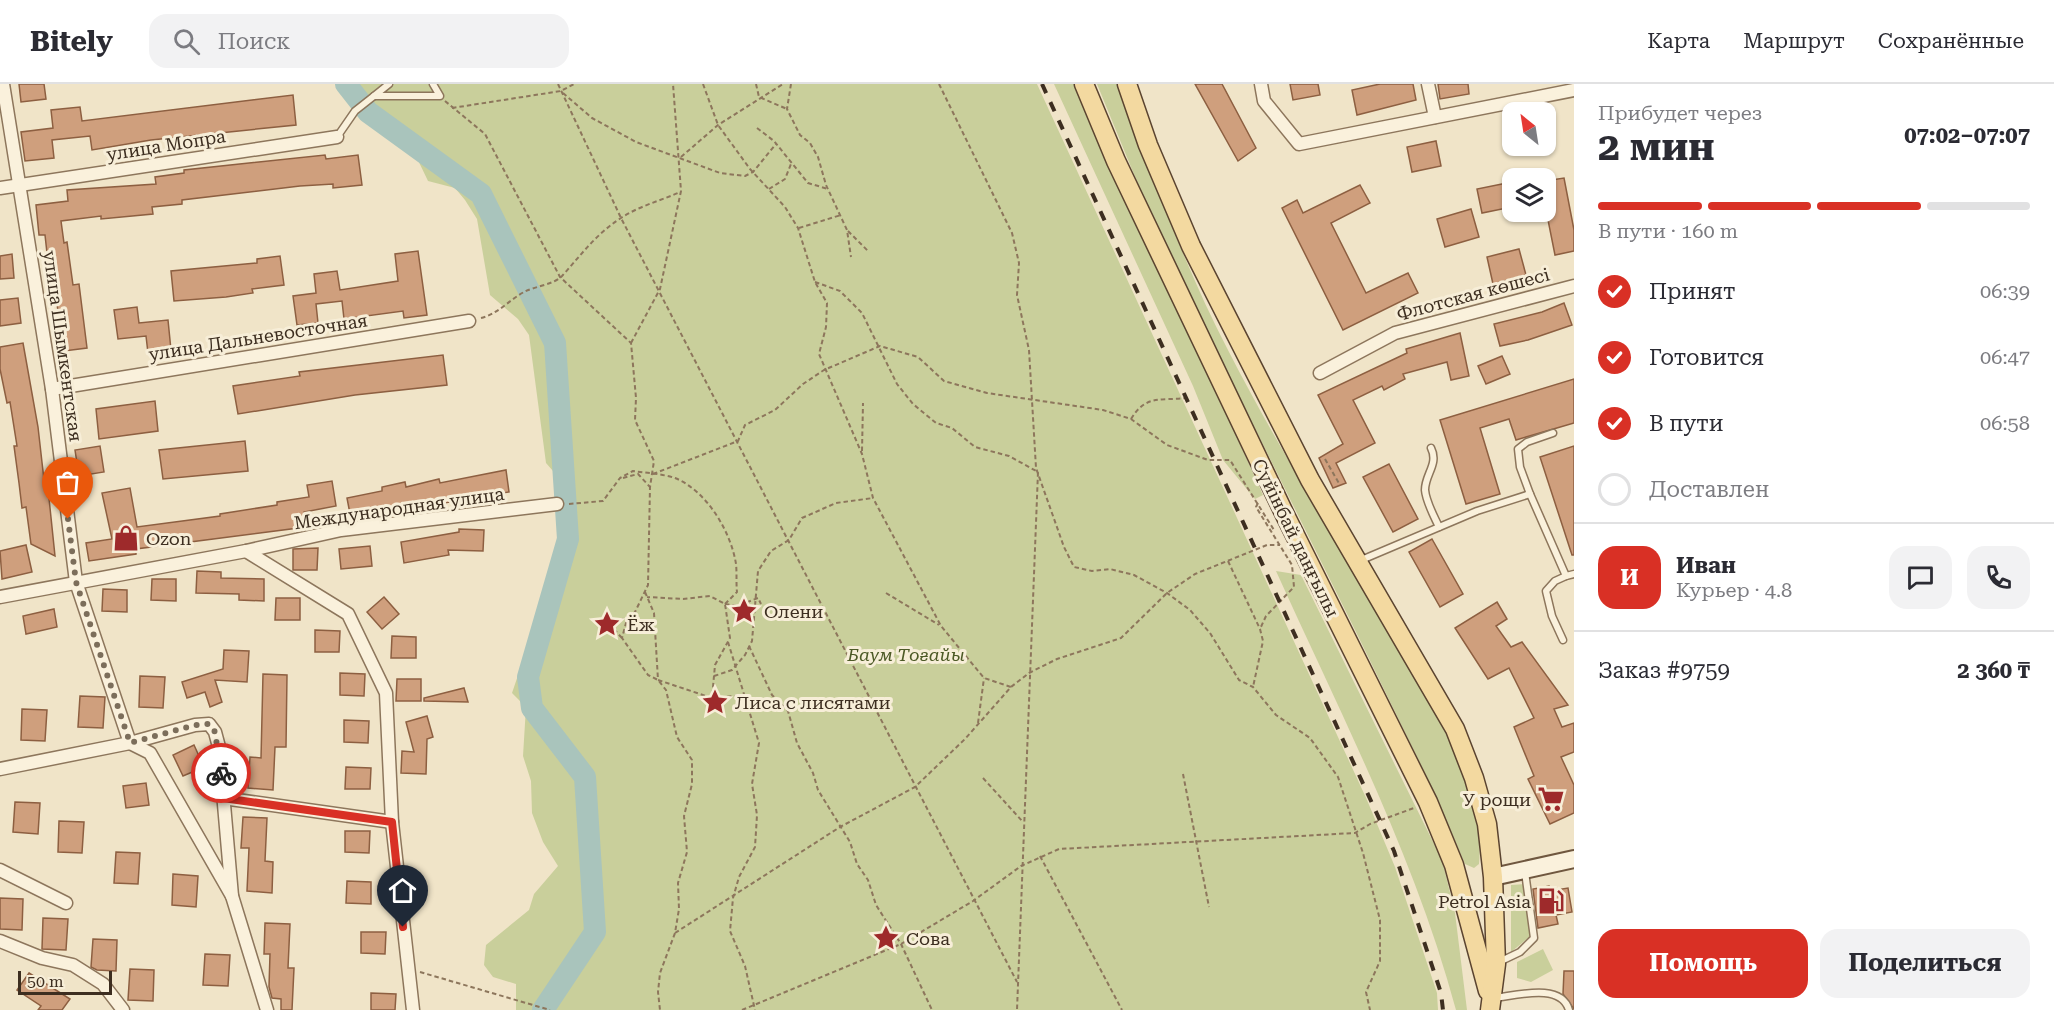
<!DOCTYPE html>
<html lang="ru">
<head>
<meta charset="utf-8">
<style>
  :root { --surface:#fff; --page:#f2f2f3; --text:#2b2b33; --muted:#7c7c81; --line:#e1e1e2; --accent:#d93025 }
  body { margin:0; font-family:"Roboto Serif",serif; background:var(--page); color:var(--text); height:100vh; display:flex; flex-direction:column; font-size:22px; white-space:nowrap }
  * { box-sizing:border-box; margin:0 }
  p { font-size:20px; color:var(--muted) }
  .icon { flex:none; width:33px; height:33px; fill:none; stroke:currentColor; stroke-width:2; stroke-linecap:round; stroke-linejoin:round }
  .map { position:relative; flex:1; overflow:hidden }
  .drawer { display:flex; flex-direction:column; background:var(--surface); width:480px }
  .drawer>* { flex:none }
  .needle { width:39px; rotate:330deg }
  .controls { position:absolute; left:1502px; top:18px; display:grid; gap:12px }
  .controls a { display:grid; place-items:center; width:54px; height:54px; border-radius:12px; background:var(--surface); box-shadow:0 2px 4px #0004; font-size:30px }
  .scale { position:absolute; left:18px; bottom:15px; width:94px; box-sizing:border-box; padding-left:6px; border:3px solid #3d2e20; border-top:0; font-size:16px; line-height:21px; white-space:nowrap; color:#3d2e20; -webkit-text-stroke:4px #f7eed8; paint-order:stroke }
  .pin { position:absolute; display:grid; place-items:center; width:51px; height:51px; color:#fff; margin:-62px -26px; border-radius:50% 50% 50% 0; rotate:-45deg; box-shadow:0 0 6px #0007 }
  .pin .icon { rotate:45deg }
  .courier { position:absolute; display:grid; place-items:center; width:60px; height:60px; margin:-30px; border:4px solid #d93025; border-radius:50%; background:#fff; color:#222; box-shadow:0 2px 8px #0007 }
  .summary em { font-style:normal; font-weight:700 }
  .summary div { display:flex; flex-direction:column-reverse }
  .summary { display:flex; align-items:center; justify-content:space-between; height:102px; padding:0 24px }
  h1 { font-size:39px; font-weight:700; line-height:45px }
  .bar { display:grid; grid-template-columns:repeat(4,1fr); gap:9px 6px; align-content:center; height:72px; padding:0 24px }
  .bar i { height:8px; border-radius:4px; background:var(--line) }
  .bar .selected { background:var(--accent) }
  .bar p { grid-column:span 4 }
  .line { display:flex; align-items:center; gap:15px; padding:0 24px; border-top:2px solid var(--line) }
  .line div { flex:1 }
  .round { display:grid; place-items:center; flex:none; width:63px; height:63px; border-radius:18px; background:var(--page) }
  ol { padding:0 24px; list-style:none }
  li { display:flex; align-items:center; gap:18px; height:66px }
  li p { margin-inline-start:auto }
  li .icon { padding:6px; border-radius:50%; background:var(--accent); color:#fff; stroke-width:4 }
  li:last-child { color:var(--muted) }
  li i { width:33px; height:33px; border:3px solid var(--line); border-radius:50% }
  .action { display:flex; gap:12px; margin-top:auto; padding:12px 24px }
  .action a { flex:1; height:69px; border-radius:18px; background:var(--accent); color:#fff; font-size:24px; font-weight:700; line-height:69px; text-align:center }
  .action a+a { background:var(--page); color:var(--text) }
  header { display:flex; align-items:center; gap:36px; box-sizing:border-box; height:84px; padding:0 30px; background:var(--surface); border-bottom:2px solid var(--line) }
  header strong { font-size:28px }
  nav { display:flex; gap:33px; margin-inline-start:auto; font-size:21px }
  .search { width:420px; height:54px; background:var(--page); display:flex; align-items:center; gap:15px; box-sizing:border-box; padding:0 21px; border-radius:18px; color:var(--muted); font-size:22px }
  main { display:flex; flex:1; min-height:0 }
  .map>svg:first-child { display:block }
  .green { fill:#c9cf9b }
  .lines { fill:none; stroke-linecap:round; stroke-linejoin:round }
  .river { stroke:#a9c4bc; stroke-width:22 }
  .building { fill:#cf9f7d; stroke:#8d5f41; stroke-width:1.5 }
  .lane-casing { stroke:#8d765c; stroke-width:9 }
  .street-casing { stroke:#8d765c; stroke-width:15 }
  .secondary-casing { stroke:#6f573f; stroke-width:20 }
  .primary-casing { stroke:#5b4430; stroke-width:21 }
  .path { stroke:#8d765c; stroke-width:2; stroke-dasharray:4.5 3; stroke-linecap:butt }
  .lane { stroke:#faf1dc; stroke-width:6 }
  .street { stroke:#faf1dc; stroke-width:12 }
  .secondary { stroke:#faf1dc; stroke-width:16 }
  .primary { stroke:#f3d9a0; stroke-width:18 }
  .rail { stroke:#3d2e20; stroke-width:4; stroke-dasharray:10 10; stroke-linecap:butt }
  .done { stroke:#7c6e5b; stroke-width:6; stroke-dasharray:0 10.8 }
  .route { stroke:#d93025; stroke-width:8 }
  .labels { text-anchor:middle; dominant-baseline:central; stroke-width:6; stroke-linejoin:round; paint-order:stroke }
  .street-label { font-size:18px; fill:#3d2e20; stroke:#f7eed8 }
  .poi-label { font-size:18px; fill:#3d2e20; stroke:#f7eed8; text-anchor:start }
  .park-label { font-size:18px; font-style:italic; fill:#4d5a26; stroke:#f7eed8 }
</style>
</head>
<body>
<header>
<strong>Bitely</strong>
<div class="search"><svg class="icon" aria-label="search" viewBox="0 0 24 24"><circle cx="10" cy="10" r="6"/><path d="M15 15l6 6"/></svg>Поиск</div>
<nav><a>Карта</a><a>Маршрут</a><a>Сохранённые</a></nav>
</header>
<main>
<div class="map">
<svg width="1574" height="926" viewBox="0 0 1574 926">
  <rect width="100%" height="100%" fill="#f0e4c8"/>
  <g class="green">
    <path d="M352,0h685l330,716 28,67 42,126 1,17h-922v-26l-23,-7 -9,-12 2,-20 43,-35 5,-16 24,-28 -15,-24 -11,-29 -1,-32 -8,-25 3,-49 -14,-14 38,-112 12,-19 6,-23v-51l-22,-25 -17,-128 -11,-16 -28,-24 -13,-76 -12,-19 -10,-12 -27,-7 -24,-50 -33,-24z"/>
    <path d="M1054,0h24l185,411 -8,4 -32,-39 -30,-74z"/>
    <path d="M1097,0h22c33,91 65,182 110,268 43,84 94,166 142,248 42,72 116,177 108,264l-5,4 -9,-4 -30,-70 -77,-158 -200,-403z"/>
    <path d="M1276,487l25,4 141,285 13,53 12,97h-11c-41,-153 -115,-295 -180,-439z"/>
    <path d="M1527,800l6,50 -22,18v-67z"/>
    <path d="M1543,865l10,21 -22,12 -14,-4v-16z"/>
  </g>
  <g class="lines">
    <path class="river" d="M346,0l22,28 113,82 74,149 13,196 -40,138 4,31 53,69 10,155 -52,78"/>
  </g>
  <g class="building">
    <path d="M19,0h25l2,15 -25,3z"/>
    <path d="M1195,0h27l34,64 -18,13z"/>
    <path d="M1290,0h28l2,11 -27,5z"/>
    <path d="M1380,0h33l3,16 -59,15 -5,-25z"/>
    <path d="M1438,0h30l1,10 -29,5z"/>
    <path d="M293,11l3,30 -145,15 -59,10 -2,-14 -38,4 2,18 -29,3 -4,-29 32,-4 -2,-18 29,-3 2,14z"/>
    <path d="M1436,57l5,25 -29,6 -5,-25z"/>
    <path d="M325,71l1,4 32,-4 4,30 -29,3v-4l-33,2 -118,14v4l-30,3 1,7 -52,5v-3l-40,5 3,22 3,-1 6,43 6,-1 8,64 -23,3 -12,-80h-3l-4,-36h-6l-3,-30 32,-4 -1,-11 89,-6 -1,-7 29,-4v-3z"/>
    <path d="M1564,94l10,52v21l-19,4 -10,-50v-24z"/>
    <path d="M1512,98v25l-30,6 -5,-24z"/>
    <path d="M1360,101l10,18 -39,20 35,70 42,-20 10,20 -75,37 -61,-122 15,-8 6,13z"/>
    <path d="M1471,125l8,28 -34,10 -8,-28z"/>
    <path d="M1519,165l7,26 -33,9 -6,-27z"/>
    <path d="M418,167l9,64 -23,3 -1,-7 -59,8 -2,-18 -26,3 2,19 -21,2 -4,-29 23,-3 -2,-19 23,-3 3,19 58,-9 -3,-27z"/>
    <path d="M12,170l2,24 -14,1v-23z"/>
    <path d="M280,172l4,29 -32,4 1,4 -27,4 -52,4 -3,-30 86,-8v-4z"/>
    <path d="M18,214l3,25 -21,3v-26z"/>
    <path d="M1564,219l8,22 -44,15 -28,6 -6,-22 48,-12z"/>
    <path d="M137,223l2,16 29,-3 3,30 -23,3 -2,-17 -28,3 -4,-29z"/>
    <path d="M1460,249l9,43 -18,4 -4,-18 -44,12 2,5 -21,11 -2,-4 -29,14 22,43 -39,20 10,20 -13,5 -14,-30 24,-14 -25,-49 89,-42 -1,-4z"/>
    <path d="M23,259l15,84 6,53 3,-1 8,77 -24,-12 -5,-37 -4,1 -3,-25 -5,-37h3l-7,-44 -3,1 -7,-34v-22z"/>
    <path d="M443,271l4,30 -92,10 -117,19 -5,-28 67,-10 -1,-4z"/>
    <path d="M1502,272l8,18 -24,10 -8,-18z"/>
    <path d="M1574,295v44l-58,17 -7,-21 -29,9 20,66 -34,10 -26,-84z"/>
    <path d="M155,317l3,30 -59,8 -3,-30z"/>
    <path d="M245,357l3,30 -85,8 -4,-29z"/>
    <path d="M100,362l4,26 -25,4 -4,-26z"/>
    <path d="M1574,362v109h-2l-32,-98z"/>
    <path d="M1389,380l29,55 -25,13 -30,-55z"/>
    <path d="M506,386l3,22 -88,15 -1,-4 -69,16 -4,-21 35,-7v-4l23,-5 1,5 33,-8 1,4z"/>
    <path d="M332,397l4,25 -32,6 2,15 -170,22v5l-47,7 -3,-18 26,-4 -10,-46 28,-5 7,39 83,-11v-2l57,-9v-3l32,-5 -2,-12z"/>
    <path d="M459,445l25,1 -1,21 -35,-1 1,5 -45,8 -3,-21 58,-10z"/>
    <path d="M1432,455l31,55 -23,13 -31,-55z"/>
    <path d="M26,461l6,27 -30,7 -2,-28z"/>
    <path d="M370,462l2,20 -31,3 -2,-20z"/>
    <path d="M318,464l-1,22h-24v-21z"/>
    <path d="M197,487l24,1v6l43,1v22l-25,-1v-6l-43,-1z"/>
    <path d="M152,495h24v22l-25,-1z"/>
    <path d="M103,505l24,1v22l-25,-1z"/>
    <path d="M384,513l15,17 -17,15 -15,-17z"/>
    <path d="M276,514h24v22h-25z"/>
    <path d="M1497,518l10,17 -11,7 15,21 11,-5 46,63 -14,4 8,18 12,-4v29l-13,5 13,28v28l-24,11 -22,-45 6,-3 -20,-49 20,-9 -25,-50 -21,11 -33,-51z"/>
    <path d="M54,525l3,18 -31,7 -3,-18z"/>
    <path d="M315,546l25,1 -1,21h-24z"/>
    <path d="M392,552l24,1v21h-25z"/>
    <path d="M224,566l25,1 -2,31 -32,-2 7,22 -12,5 -5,-15 -18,6 -5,-16 41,-13z"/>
    <path d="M340,589l25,1 -1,22 -24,-1z"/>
    <path d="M263,590l24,1 -1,72h-11l-2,43 -25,-2 2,-31 11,1z"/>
    <path d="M140,592l25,1 -2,31 -24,-1z"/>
    <path d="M397,595h24v22h-25z"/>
    <path d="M464,604l4,14 -44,-1v-3z"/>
    <path d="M80,612l25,1 -2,31 -25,-1z"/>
    <path d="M22,625l25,1 -2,31 -24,-1z"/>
    <path d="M427,632l6,21 -6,2 -1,35 -25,-1 1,-22 12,1 -8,-30z"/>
    <path d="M344,636l25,1 -1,22 -24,-1z"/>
    <path d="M194,661l10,22 -21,9 -10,-21z"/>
    <path d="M346,683l25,1 -1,21h-25z"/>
    <path d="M146,699l3,22 -23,3 -3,-22z"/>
    <path d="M15,718l25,1 -2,31 -25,-2z"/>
    <path d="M243,733l24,1 -2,43 8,1 -1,31 -25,-2 2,-43h-8z"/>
    <path d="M59,737l25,1 -2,31 -24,-1z"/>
    <path d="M345,747h25l-1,22 -24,-1z"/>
    <path d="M116,768l24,1 -2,31 -24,-1z"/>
    <path d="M173,790l25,2 -2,31 -24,-2z"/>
    <path d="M347,797l24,1v22l-25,-1z"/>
    <path d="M1549,802l1,5 18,-3 4,24 -16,3 2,9 -20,4 -5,-39z"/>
    <path d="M0,814l23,1 -1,31 -22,-1z"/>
    <path d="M43,834l25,1 -2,31 -24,-1z"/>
    <path d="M265,839l25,1 -2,44h6l-2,42h-11v-11l-9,-1 -3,-11 1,-33h-6z"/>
    <path d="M361,848h25l-1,22 -24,-1z"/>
    <path d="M93,855l24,1 -1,31 -19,-1 -6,-3z"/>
    <path d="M205,870l25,1 -2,31 -25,-1z"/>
    <path d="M130,885l24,1 -1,31 -25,-1z"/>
    <path d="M1564,887h10v38l-11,-15z"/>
    <path d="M29,889l41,26 -8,11h-24l3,-4 -24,-16z"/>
    <path d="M371,909l25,1 -1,16h-24z"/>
  </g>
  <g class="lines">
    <g class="lane-casing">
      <g id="lane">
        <path d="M389,0l-15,12h66l-7,-12"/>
        <path d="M337,53l18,-26 19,-15"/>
        <path d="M1431,364c8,16 -6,26 -6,42 1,12 9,26 14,37"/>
        <path d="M1530,410l-10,-27 -2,-18 9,-7 26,-9"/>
        <path d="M1359,477l118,-50 53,-17 36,82 8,-2"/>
        <path d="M1563,556l-11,-24 -6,-25 9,-10 11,-5"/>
        <path d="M1499,878l21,-10 14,-14 -9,-66"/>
        <path d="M1494,914c21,-2 67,-16 75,12"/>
      </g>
    </g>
    <g class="street-casing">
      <g id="street">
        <path d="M3,0l49,305 24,193 54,161 20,10 82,143"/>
        <path d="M1261,0l3,17 35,43 275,-54"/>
        <path d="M1428,0l7,33"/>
        <path d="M0,104l337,-51"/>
        <path d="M1320,289l75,-40 179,-47"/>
        <path d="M52,305l417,-68"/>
        <path d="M246,467l102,63 38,79 6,129 21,188"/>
        <path d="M0,513l246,-46 95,-21 216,-26"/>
        <path d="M0,685l130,-26 65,-18 14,-1 6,8 4,15 13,149 35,114"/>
        <path d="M223,714l169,24"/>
        <path d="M0,786l66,33"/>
        <path d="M0,857l42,17 31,7 30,19 20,26"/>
      </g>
    </g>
    <g class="secondary-casing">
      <path id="secondary" d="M1493,793l81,-18"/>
    </g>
    <g class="primary-casing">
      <g id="primary">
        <path d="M1084,0l32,77 169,354 143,287 26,63 34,126"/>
        <path d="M1127,0l21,61 43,101 119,234 145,249 19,49 13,46 6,53 3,87 -6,46"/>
      </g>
    </g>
    <g class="path">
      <path d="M558,0l63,134 396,764"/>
      <path d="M703,0l15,41 32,44 35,38 13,21 17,54 12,21 -1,24 -7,27 43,100 11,44 68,128 43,52 27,9"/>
      <path d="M756,0l3,13 28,12"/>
      <path d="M791,0l-4,25 13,26 10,8 8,14 8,28 21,45 4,27"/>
      <path d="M939,0l73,149 7,30 -2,32 12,55 7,118 28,79 10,20 18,4 18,-2 24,6 33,18 23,17 20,23 29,47 14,7 23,28 34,23 28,39 25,76 17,67v41l-14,31 4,18"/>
      <path d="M563,9l29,25 44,24 84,31 25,3 8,-4 23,-28"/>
      <path d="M445,17l40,33 75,143 71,66 5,55 -1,22 19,41 -4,26 -2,98 -13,27 -9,11 -4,15 26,37 10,5 8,10 11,47 15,23v24l-8,32 3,36 -9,31 1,26 -4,24 -15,40 -2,19 2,18"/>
      <path d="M452,24l109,-17 13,-7"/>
      <path d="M757,44l17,13 34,42 20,6"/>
      <path d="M681,73l37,-32 65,-41"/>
      <path d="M769,105l16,-10 6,-15"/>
      <path d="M799,144l42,-13"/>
      <path d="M848,147l21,21"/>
      <path d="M815,198l25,9 22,22 35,71 16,20 23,19 16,5 23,19 34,9 29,16 -21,538"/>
      <path d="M481,234c17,-4 28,-18 43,-26 11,-6 29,-7 38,-16 19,-21 34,-42 59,-58 18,-12 39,-17 59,-26"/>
      <path d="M631,259l29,-54 21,-98 -8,-107"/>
      <path d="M1131,335c15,-25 30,-18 55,-21"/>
      <path d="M862,367l1,-48"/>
      <path d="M1325,375l15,26"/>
      <path d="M653,390l85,-33 7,-16 30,-15 28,-26 21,-14 56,-24 38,11 26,24 43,12 116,17 28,9 36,26 41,15h22l44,70"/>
      <path d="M623,394l15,-4 12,13"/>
      <path d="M1258,419l-2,4 36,58 2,22 -28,29 -6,13"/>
      <path d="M569,420l34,-3 17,-23 13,-7c14,2 30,3 42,7 32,13 56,54 61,86 1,9 0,19 1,28l-12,12"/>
      <path d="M1228,477l32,68 3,12 -10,46"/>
      <path d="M645,508l9,21 4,67 54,18 3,-33 15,-27 -5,-34 -15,-8 -27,3 -36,-2"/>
      <path d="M886,509l53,32"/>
      <path d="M725,520l12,2 21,-8 3,6"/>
      <path d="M622,554l-13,-14 22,-8"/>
      <path d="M728,558l31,101 -7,41 5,31 -2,32 -16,30 -6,21 -3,33 15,35 10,44"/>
      <path d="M749,562l23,49 16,16 9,32 16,30 5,17 32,52 7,22 11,16 8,25 25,39 31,66"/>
      <path d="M714,592l18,-6 13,-15 7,-14 6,-70 13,-20 18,-11 13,-22 34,-15 37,-5"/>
      <path d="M712,614l33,-3"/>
      <path d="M978,639l6,-45"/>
      <path d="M1183,690l26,133"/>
      <path d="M983,694l40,44"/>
      <path d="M1040,772l82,154"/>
      <path d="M675,849l165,-106 75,-40 50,-48 46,-52 18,-14 28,-14 64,-21 46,-45 28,-19 72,-29h13"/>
      <path d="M420,888l130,38"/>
      <path d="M742,926l159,-66 72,-43 48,-35 38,-17 296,-16 15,-9 44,-16"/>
    </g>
    <use href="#lane" class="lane"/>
    <use href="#street" class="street"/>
    <use href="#secondary" class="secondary"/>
    <use href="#primary" class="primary"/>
    <path class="rail" d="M1042,0l352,767 47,142 2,17"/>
  </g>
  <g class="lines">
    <path class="done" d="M68,435l8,63 54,161 65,-18 14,-1 6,8 6,41"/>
    <path class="route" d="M221,689l2,25 169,24 11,105"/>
  </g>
  <defs>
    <g id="shop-bare" transform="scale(2.07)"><path d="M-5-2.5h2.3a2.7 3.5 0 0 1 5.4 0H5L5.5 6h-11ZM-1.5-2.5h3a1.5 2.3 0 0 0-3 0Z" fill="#9e2a2b" stroke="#f7eed8" stroke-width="2.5" paint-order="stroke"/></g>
    <g id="sight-bare" transform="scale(2.07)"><path d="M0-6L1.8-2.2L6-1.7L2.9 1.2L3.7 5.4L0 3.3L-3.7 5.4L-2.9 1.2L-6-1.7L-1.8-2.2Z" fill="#9e2a2b" stroke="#f7eed8" stroke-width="2.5" paint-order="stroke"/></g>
    <g id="supermarket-bare" transform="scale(2.07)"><path d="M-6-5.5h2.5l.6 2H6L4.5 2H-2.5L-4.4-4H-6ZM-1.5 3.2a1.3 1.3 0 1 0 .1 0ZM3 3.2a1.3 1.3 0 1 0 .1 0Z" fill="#9e2a2b" stroke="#f7eed8" stroke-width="2.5" paint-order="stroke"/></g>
    <g id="fuel-bare" transform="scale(2.07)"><path d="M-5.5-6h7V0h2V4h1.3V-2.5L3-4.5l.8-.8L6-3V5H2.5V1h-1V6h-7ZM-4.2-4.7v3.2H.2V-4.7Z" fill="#9e2a2b" stroke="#f7eed8" stroke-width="2.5" paint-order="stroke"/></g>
  </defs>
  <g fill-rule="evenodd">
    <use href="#shop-bare" x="126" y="454"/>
    <use href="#sight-bare" x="744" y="527"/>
    <use href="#sight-bare" x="607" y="540"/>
    <use href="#sight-bare" x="715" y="618"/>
    <use href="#supermarket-bare" x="1551" y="715"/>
    <use href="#fuel-bare" x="1551" y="817"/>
    <use href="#sight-bare" x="886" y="854"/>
  </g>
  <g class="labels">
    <g class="street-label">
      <text transform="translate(166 61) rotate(-9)">улица Мопра</text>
      <text transform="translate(1473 210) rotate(-15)">Флотская көшесі</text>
      <text transform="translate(258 253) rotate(-9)">улица Дальневосточная</text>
      <text transform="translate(63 262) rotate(82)">улица Шымкентская</text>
      <text transform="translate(399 424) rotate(-8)">Международная улица</text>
      <text transform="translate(1296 454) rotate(64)">Сүйінбай даңғылы</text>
    </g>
    <g class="poi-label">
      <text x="146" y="454">Ozon</text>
      <text x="764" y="527">Олени</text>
      <text x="627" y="540">Ёж</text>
      <text x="735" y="618">Лиса с лисятами</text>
      <text x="1531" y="715" text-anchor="end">У рощи</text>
      <text x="1531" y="817" text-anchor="end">Petrol Asia</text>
      <text x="906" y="854">Сова</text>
    </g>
    <g class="park-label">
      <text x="906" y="570">Баум Тоғайы</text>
    </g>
  </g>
</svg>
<div class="controls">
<a><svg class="needle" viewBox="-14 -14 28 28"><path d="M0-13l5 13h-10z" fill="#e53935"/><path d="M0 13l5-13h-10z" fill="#7c7c81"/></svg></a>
<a><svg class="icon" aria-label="layers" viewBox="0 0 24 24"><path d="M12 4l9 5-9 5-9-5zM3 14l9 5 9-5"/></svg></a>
</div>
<div class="scale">50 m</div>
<div class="pin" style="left:68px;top:435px;background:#ea580c"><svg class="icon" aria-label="bag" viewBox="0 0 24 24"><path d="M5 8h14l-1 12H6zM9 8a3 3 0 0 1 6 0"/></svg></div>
<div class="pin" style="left:403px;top:843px;background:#1f2937"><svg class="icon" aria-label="home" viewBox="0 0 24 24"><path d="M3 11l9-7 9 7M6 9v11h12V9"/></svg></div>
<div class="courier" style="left:221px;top:689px"><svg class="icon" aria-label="bike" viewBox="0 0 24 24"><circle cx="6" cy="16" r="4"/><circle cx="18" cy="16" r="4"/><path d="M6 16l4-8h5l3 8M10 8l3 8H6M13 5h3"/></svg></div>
</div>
<section class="drawer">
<div class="summary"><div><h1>2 мин</h1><p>Прибудет через</p></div><em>07:02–07:07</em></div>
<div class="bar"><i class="selected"></i><i class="selected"></i><i class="selected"></i><i></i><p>В пути · 160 m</p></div>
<ol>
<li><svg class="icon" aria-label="check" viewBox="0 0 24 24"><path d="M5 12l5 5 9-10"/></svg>Принят<p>06:39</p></li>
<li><svg class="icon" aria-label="check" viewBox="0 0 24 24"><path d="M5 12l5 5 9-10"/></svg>Готовится<p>06:47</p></li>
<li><svg class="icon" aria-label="check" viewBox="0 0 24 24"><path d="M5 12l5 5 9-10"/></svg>В пути<p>06:58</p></li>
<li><i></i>Доставлен</li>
</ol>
<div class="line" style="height:108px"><b class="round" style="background:var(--accent);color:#fff">И</b><div><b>Иван</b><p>Курьер · 4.8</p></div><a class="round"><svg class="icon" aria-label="chat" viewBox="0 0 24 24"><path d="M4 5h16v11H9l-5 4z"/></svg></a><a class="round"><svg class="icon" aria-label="phone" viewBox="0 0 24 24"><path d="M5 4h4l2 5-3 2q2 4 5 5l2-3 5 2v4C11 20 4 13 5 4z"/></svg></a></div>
<div class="line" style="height:78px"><div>Заказ #9759</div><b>2 360 ₸</b></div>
<div class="action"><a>Помощь</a><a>Поделиться</a></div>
</section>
</main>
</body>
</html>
